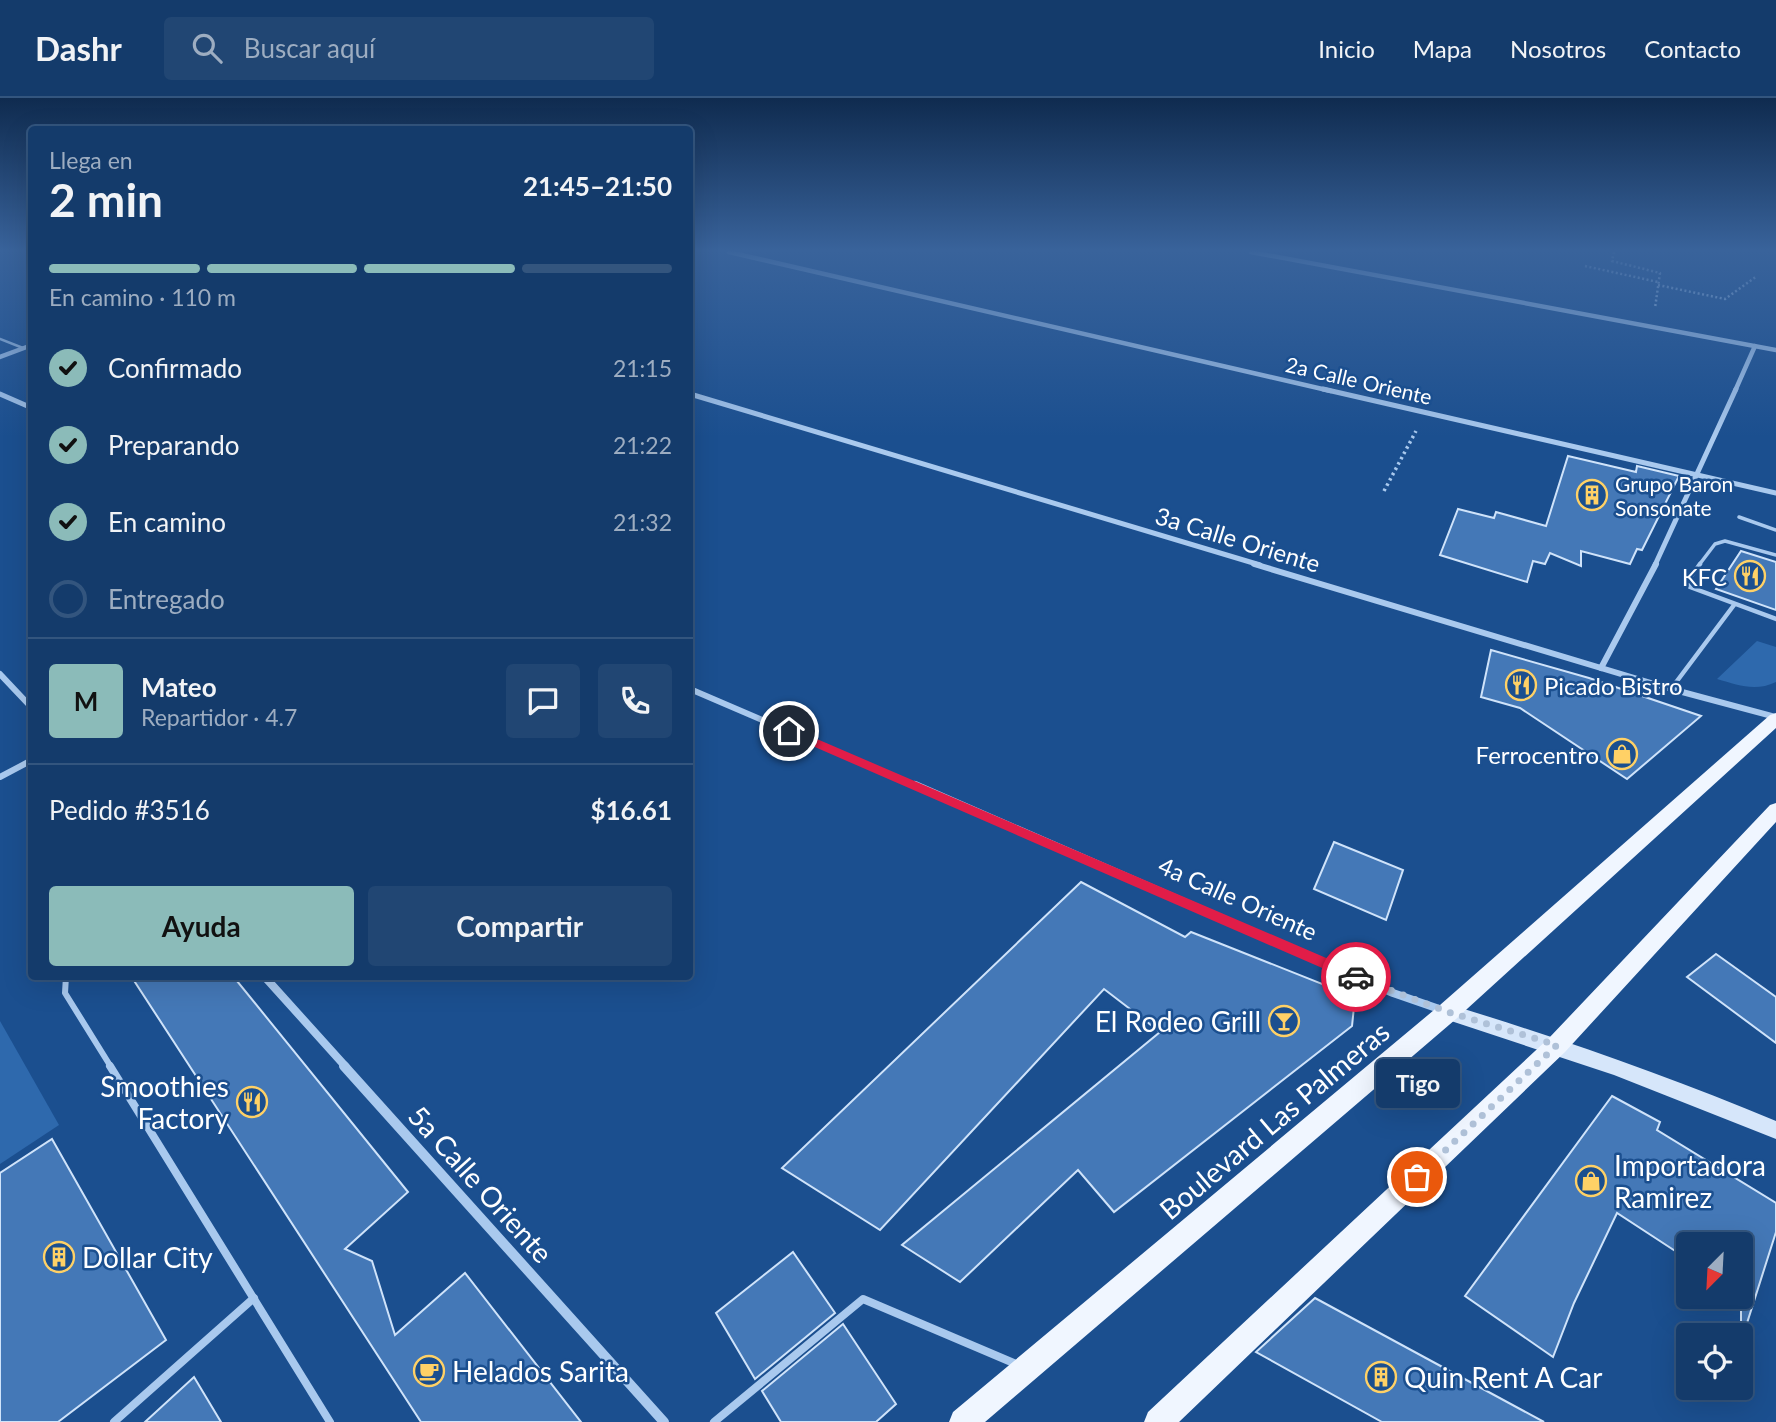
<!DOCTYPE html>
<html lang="es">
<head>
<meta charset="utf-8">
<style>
  :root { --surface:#143b6b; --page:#214673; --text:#f1f3f6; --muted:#9dadc1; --line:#33557e; --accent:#8bbbb9 }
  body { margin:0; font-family:Lato,sans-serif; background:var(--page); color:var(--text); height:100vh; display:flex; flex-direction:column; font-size:26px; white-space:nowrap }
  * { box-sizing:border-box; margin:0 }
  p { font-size:23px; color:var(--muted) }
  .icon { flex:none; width:38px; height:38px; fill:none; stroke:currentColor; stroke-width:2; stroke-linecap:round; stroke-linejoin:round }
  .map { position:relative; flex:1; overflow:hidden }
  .panel { position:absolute; left:28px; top:28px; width:665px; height:854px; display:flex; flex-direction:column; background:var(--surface); border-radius:7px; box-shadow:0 7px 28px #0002,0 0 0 2px var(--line) }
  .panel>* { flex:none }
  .needle { width:46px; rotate:204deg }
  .tools { position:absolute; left:1676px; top:1134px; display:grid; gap:14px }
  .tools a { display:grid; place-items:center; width:77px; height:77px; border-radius:7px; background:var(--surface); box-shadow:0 7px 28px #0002,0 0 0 2px var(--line); font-size:35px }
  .pin { position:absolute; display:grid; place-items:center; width:60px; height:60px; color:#fff; margin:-30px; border:4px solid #fff; border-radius:50%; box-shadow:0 2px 7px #0007 }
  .courier { position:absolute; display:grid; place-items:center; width:70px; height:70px; margin:-35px; border:5px solid #e11d48; border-radius:50%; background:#fff; color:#222; box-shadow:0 2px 9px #0007 }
  .bubble { position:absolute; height:49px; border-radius:7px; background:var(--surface); box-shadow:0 7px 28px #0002,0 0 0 2px var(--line); font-size:23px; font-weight:700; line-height:49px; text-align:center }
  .overview em { font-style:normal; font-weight:700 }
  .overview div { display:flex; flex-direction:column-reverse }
  .overview { display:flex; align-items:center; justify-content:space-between; height:119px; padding:0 21px }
  h1 { font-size:46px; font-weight:700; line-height:52px }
  .bar { display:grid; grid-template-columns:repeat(4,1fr); gap:10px 7px; align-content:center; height:84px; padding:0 21px }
  .bar i { height:9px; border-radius:5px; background:var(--line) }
  .bar .selected { background:var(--accent) }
  .bar p { grid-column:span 4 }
  .line { display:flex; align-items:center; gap:18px; padding:0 21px; border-top:2px solid var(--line) }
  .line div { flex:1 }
  .round { display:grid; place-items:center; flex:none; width:74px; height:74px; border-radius:7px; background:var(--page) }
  ol { padding:0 21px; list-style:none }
  li { display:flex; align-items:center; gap:21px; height:77px }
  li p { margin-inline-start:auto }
  li .icon { padding:7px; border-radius:50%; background:var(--accent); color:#111; stroke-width:4 }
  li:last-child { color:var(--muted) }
  li i { width:38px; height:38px; border:4px solid var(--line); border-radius:50% }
  .cta { display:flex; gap:14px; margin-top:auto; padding:14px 21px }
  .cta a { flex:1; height:80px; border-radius:7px; background:var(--accent); color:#111; font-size:28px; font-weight:700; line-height:80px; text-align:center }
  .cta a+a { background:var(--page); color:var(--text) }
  header { display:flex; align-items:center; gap:42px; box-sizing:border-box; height:98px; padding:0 35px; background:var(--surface); border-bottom:2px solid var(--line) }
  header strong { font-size:33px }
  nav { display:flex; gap:38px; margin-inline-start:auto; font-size:24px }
  .search { width:490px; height:63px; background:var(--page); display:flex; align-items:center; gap:18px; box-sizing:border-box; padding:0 24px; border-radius:7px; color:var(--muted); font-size:26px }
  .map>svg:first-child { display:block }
  .green { fill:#2e69ad }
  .building { fill:#4478b7; stroke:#cfe3fa; stroke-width:2 }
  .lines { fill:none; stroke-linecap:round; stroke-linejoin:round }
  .path-far1 { stroke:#a9c9ee; stroke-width:2.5; stroke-dasharray:2 2.5; stroke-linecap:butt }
  .path { stroke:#a9c9ee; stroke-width:3.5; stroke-dasharray:2.5 3.5; stroke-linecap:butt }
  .lane-far4 { stroke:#a9c9ee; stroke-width:2.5 }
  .lane-far3 { stroke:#a9c9ee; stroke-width:3.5 }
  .lane-far2 { stroke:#a9c9ee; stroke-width:4.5 }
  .lane-far1 { stroke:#a9c9ee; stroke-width:6 }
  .lane { stroke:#a9c9ee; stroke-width:8 }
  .street-far4 { stroke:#a9c9ee; stroke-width:4.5 }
  .street-far3 { stroke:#a9c9ee; stroke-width:5 }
  .street-far2 { stroke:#a9c9ee; stroke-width:6 }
  .street-far1 { stroke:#a9c9ee; stroke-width:8 }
  .street { stroke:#a9c9ee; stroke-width:10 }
  .secondary { fill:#d6e6fa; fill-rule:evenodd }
  .primary { fill:#f0f6ff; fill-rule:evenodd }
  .route { fill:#e11d48 }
  .done { stroke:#afc1d8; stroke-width:7; stroke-dasharray:0 12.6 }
  .labels { text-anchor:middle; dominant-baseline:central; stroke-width:5; stroke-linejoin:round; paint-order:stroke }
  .far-street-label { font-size:21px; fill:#fff; stroke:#1b4f8f }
  .far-poi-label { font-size:21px; fill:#fff; stroke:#1b4f8f; text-anchor:start }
  .street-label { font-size:24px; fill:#fff; stroke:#1b4f8f }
  .poi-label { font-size:24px; fill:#fff; stroke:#1b4f8f; text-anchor:end }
  .near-poi-label { font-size:28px; fill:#fff; stroke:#1b4f8f; text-anchor:start }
  .near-street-label { font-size:28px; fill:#fff; stroke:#1b4f8f }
</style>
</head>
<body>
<header>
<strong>Dashr</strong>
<div class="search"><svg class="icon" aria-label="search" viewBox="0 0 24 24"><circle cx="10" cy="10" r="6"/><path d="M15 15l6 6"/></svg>Buscar aquí</div>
<nav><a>Inicio</a><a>Mapa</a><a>Nosotros</a><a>Contacto</a></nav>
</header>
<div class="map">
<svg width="1776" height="1324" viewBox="0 0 1776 1324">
  <rect width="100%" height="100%" fill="#1b4f8f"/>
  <g class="green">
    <path d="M1757,543l19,6v35c-21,10 -38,3 -59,-3z"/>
    <path d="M0,923l59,104 -59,39z"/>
  </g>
  <g class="building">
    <path d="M1568,358l68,16 1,-6 42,10 -37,74 -5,-1 -7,15 -49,-13v15l-31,-13 -5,11 -12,-3 -6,21 -87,-27 18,-46 36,9 2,-6 50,14z"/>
    <path d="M1741,453l35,11v48l-60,-21z"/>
    <path d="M1491,552l98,28 112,38 -74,63 -107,-71 -39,-11z"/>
    <path d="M1334,744l69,28 -17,50 -72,-31z"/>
    <path d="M1081,784l104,55 6,-5 149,59 14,16 -2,19 -238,186 -36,-42 -118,112 -58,-37 258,-213 -56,-43 -224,241 -98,-62z"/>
    <path d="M1716,856l60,43v46l-89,-66z"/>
    <path d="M131,878h102l175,216 -63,57 27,12 23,74 70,-62 116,149h-160z"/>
    <path d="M1612,998l48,26 -3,8 119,73v29l-29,91 -6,-1v-78h-52v16l-72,-47 -43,90 -21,54 -88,-61z"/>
    <path d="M52,1041l114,201 -108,82h-58v-249z"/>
    <path d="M793,1154l42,61 -80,66 -39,-66z"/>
    <path d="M1315,1200l229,124h-162l-126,-70z"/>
    <path d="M843,1226l53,80 -20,18h-95l-19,-31z"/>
    <path d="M194,1279l27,45h-76z"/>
  </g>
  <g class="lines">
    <g class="path-far1">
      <path d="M1614,154l-2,9 48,12 -5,35"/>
      <path d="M1585,168l73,16"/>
      <path d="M1658,187l67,14 32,-23"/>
    </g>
    <path class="path" d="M1384,393l32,-60"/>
    <path class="lane-far4" d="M0,241l23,9"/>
    <g class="lane-far3">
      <path d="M1739,419l37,13"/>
      <path d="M1699,467l16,-21 10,-3 51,14"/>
    </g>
    <g class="lane-far2">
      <path d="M1700,466l-11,15 1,8 86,32"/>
      <path d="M1671,591l63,-84"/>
    </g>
    <path class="lane-far1" d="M66,878l-1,17 46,74"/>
    <g class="lane">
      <path d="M110,968l220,356"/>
      <path d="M114,1324l140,-124"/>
      <path d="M714,1324l149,-123 153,65"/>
    </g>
    <g class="street-far4">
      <path d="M729,154l602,139"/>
      <path d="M1251,154l525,98"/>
      <path d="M0,259l32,-12"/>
      <path d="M1735,293l20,-45"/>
    </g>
    <g class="street-far3">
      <path d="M1323,291l453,104"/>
      <path d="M0,296l32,14"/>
      <path d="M690,296l570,171"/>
      <path d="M1655,467l81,-176"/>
    </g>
    <g class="street-far2">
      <path d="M1254,466l417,125 105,28"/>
      <path d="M1601,570l55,-104"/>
      <path d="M0,576l32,34"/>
      <path d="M690,591l229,98"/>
      <path d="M0,679l32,-17"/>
    </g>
    <g class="street-far1">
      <path d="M915,687l478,208 52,18"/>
      <path d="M264,878l82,91"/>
    </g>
    <path class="street" d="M344,968l320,356"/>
    <path class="secondary" d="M1448,906c111,34 221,72 328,117v18l-162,-64 -172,-57 -3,-6 3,-6z"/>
    <g class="primary">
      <path d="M1776,615v15l-320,291 -471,403h-36l4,-10 487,-407 330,-290z"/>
      <path d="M1776,705v19l-211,230 -386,370h-35l4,-10 401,-374 221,-233z"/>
    </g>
  </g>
  <linearGradient id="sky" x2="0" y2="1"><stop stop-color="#0f2b4f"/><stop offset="0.45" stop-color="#39639b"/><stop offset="1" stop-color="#39639b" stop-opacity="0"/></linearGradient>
  <rect width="1776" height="339" fill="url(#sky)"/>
  <path class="route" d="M789,629l572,246 2,4 -7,6 -4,-2 -567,-247v-6z"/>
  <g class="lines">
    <path class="done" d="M1356,879l92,35 109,33 -140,132"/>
  </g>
  <defs>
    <g id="building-ring" transform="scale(1.575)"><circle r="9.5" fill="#1b4f8f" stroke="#ffd166" stroke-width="1.5"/><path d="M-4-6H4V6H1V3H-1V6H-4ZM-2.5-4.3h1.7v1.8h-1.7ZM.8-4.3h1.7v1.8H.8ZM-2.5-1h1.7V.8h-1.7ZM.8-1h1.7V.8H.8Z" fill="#ffd166"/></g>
    <g id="restaurant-ring" transform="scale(1.575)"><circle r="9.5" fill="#1b4f8f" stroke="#ffd166" stroke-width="1.5"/><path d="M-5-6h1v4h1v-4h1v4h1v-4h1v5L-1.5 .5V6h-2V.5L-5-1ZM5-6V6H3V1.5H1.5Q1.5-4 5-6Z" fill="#ffd166"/></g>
    <g id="shop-ring" transform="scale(1.575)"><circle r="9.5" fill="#1b4f8f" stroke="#ffd166" stroke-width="1.5"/><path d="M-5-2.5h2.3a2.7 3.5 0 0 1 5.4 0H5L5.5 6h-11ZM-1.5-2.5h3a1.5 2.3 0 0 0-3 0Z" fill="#ffd166"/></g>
    <g id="bar-ring" transform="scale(1.575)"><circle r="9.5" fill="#1b4f8f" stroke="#ffd166" stroke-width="1.5"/><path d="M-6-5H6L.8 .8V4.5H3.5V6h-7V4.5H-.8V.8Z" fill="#ffd166"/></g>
    <g id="cafe-ring" transform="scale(1.575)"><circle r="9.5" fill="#1b4f8f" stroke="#ffd166" stroke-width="1.5"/><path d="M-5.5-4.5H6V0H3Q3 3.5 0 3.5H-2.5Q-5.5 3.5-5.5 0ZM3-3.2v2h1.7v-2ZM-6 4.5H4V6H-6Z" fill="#ffd166"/></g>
  </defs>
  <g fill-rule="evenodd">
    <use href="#building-ring" x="1592" y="397"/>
    <use href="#restaurant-ring" x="1750" y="478"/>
    <use href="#restaurant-ring" x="1521" y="587"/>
    <use href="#shop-ring" x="1622" y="656"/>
    <use href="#bar-ring" x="1284" y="923"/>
    <use href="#restaurant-ring" x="252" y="1004"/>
    <use href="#shop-ring" x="1591" y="1083"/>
    <use href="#building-ring" x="59" y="1159"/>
    <use href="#cafe-ring" x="429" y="1273"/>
    <use href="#building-ring" x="1381" y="1279"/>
  </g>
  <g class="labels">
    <g class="far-street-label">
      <text transform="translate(1359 282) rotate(13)">2a Calle Oriente</text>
    </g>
    <g class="far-poi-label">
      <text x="1615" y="385">Grupo Baron<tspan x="1615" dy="24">Sonsonate</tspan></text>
    </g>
    <g class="street-label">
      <text transform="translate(1238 441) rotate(17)">3a Calle Oriente</text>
      <text transform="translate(1238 800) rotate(24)">4a Calle Oriente</text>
    </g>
    <g class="poi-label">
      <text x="1727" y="478">KFC</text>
      <text x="1544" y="587" text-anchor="start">Picado Bistro</text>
      <text x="1599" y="656">Ferrocentro</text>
    </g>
    <g class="near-poi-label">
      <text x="1261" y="923" text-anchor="end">El Rodeo Grill</text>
      <text x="229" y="988" text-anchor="end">Smoothies<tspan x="229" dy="32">Factory</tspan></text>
      <text x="1614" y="1067">Importadora<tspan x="1614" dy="32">Ramirez</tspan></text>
      <text x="82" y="1159">Dollar City</text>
      <text x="452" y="1273">Helados Sarita</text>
      <text x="1404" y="1279">Quin Rent A Car</text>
    </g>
    <g class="near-street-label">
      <text transform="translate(1274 1022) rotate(-40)">Boulevard Las Palmeras</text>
      <text transform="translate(481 1086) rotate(48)">5a Calle Oriente</text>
    </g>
  </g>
</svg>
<div class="tools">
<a><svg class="needle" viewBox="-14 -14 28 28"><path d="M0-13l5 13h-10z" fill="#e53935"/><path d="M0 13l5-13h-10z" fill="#9dadc1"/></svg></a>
<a><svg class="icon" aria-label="locate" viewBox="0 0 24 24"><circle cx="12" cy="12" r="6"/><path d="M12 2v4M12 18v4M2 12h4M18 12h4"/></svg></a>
</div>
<div class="pin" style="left:1417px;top:1079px;background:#ea580c"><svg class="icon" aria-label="bag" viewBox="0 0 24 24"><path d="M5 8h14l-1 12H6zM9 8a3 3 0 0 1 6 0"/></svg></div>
<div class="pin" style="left:789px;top:633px;background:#1f2937"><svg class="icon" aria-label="home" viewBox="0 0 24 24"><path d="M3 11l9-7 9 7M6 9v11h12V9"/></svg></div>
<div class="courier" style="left:1356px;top:879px"><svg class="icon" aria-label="car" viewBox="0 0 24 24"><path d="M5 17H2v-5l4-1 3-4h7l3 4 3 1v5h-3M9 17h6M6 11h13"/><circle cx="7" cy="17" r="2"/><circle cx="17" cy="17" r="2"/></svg></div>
<div class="bubble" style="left:1376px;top:961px;width:84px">Tigo</div>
<section class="panel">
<div class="overview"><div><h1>2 min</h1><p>Llega en</p></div><em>21:45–21:50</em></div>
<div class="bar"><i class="selected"></i><i class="selected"></i><i class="selected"></i><i></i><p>En camino · 110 m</p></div>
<ol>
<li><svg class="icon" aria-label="check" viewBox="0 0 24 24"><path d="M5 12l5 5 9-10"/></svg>Confirmado<p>21:15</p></li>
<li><svg class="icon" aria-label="check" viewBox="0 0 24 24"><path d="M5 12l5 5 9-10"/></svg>Preparando<p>21:22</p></li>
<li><svg class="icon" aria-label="check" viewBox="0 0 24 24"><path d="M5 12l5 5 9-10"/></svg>En camino<p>21:32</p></li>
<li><i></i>Entregado</li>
</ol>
<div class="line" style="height:126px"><b class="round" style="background:var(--accent);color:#111">M</b><div><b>Mateo</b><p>Repartidor · 4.7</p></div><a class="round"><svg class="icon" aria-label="chat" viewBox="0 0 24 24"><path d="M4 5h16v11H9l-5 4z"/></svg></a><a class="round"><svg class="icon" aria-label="phone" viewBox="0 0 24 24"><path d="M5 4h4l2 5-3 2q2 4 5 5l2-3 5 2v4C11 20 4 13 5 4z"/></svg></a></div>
<div class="line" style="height:91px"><div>Pedido #3516</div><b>$16.61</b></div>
<div class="cta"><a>Ayuda</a><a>Compartir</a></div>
</section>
</div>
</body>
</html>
